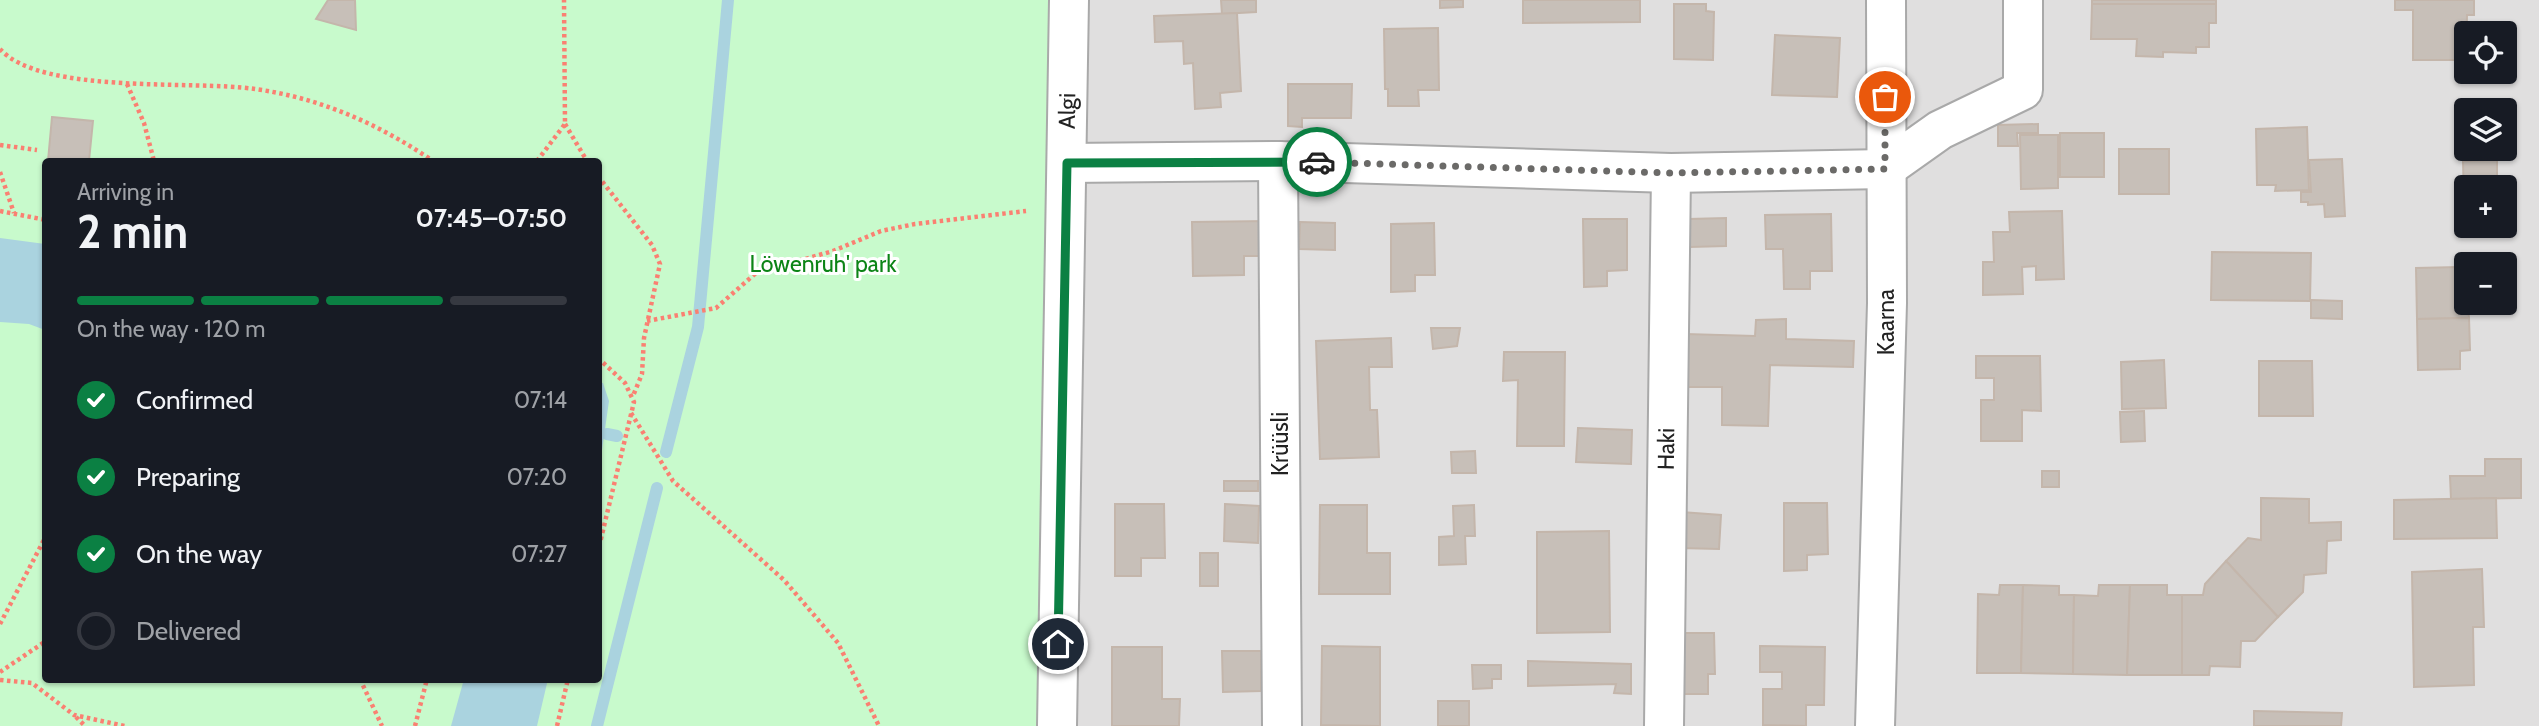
<!DOCTYPE html>
<html lang="en">
<head>
<meta charset="utf-8">
<style>
  :root { --surface:#171b24; --page:#242831; --text:#f1f3f6; --muted:#9ea1a6; --line:#363941; --accent:#0b8043 }
  body { margin:0; font-family:Cabin,sans-serif; background:var(--page); color:var(--text); height:100vh; display:flex; flex-direction:column; font-size:26px; white-space:nowrap }
  * { box-sizing:border-box; margin:0 }
  p { font-size:23px; color:var(--muted) }
  .icon { flex:none; width:38px; height:38px; fill:none; stroke:currentColor; stroke-width:2; stroke-linecap:round; stroke-linejoin:round }
  .map { position:relative; flex:1; overflow:hidden }
  .side { position:absolute; left:42px; top:158px; width:560px; height:525px; display:flex; flex-direction:column; background:var(--surface); border-radius:7px; box-shadow:0 2px 5px #0004 }
  .side>* { flex:none }
  .controls { position:absolute; left:2454px; top:21px; display:grid; gap:14px }
  .controls a { display:grid; place-items:center; width:63px; height:63px; border-radius:7px; background:var(--surface); box-shadow:0 2px 5px #0004; font-size:35px }
  .pin { position:absolute; display:grid; place-items:center; width:60px; height:60px; color:#fff; margin:-30px; border:4px solid #fff; border-radius:50%; box-shadow:0 2px 7px #0007 }
  .courier { position:absolute; display:grid; place-items:center; width:70px; height:70px; margin:-35px; border:5px solid #0b8043; border-radius:50%; background:#fff; color:#222; box-shadow:0 2px 9px #0007 }
  .summary em { font-style:normal; font-weight:700 }
  .summary div { display:flex; flex-direction:column-reverse }
  .summary { display:flex; align-items:center; justify-content:space-between; height:119px; padding:0 35px }
  h1 { font-size:46px; font-weight:700; line-height:52px }
  .bar { display:grid; grid-template-columns:repeat(4,1fr); gap:10px 7px; align-content:center; height:84px; padding:0 35px }
  .bar i { height:9px; border-radius:5px; background:var(--line) }
  .bar .active { background:var(--accent) }
  .bar p { grid-column:span 4 }
  ol { padding:0 35px; list-style:none }
  li { display:flex; align-items:center; gap:21px; height:77px }
  li p { margin-inline-start:auto }
  li .icon { padding:7px; border-radius:50%; background:var(--accent); color:#fff; stroke-width:4 }
  li:last-child { color:var(--muted) }
  li i { width:38px; height:38px; border:4px solid var(--line); border-radius:50% }
  .map>svg:first-child { display:block }
  .residential { fill:#e0dfdf; fill-rule:evenodd }
  .park { fill:#c8facc; fill-rule:evenodd }
  .water { fill:#aad3df }
  .lines { fill:none; stroke-linecap:round; stroke-linejoin:round }
  .stream { stroke:#aad3df; stroke-width:12 }
  .building { fill:#c7bfb8; stroke:#c4b6ab; stroke-width:2 }
  .street-casing { stroke:#a9a9a9; stroke-width:42 }
  .path { stroke:#fa8072; stroke-width:4.5; stroke-dasharray:3.5 3.5; stroke-linecap:butt }
  .street { stroke:#fff; stroke-width:38 }
  .done { stroke:#6b6a68; stroke-width:7; stroke-dasharray:0 12.6 }
  .route { stroke:#0b8043; stroke-width:9 }
  .labels { text-anchor:middle; dominant-baseline:central; stroke-width:6; stroke-linejoin:round; paint-order:stroke }
  .street-label { font-size:23px; fill:#222; stroke:#fff }
  .park-label { font-size:23px; fill:#0c8416; stroke:#fff }
</style>
</head>
<body>
<div class="map">
<svg width="2539" height="726" viewBox="0 0 2539 726">
  <rect width="100%" height="100%" fill="#f2efe9"/>
  <path class="residential" d="M0,0h2539v726h-2539zM2466,33h38v39h-38zM2466,110h38v39h-38zM46,161h552v518h-552zM2466,187h38v39h-38zM2466,264h38v39h-38z"/>
  <path class="park" d="M0,0h1053l-11,726h-1042zM46,161h552v518h-552z"/>
  <g class="water">
    <path d="M0,238l45,6v86l-16,-6 -29,-2z"/>
    <path d="M599,382l4,1 6,18 -10,70z"/>
    <path d="M464,679h84l-11,47h-86z"/>
  </g>
  <g class="lines">
    <g class="stream">
      <path d="M607,434l10,2"/>
      <path d="M666,452l32,-125 30,-327"/>
      <path d="M597,726l60,-238"/>
    </g>
  </g>
  <g class="building">
    <path d="M328,0h27l1,30 -40,-11z"/>
    <path d="M1221,0h35v12l-34,2z"/>
    <path d="M1440,0h23v7l-23,1z"/>
    <path d="M1523,0h117v22l-117,1z"/>
    <rect x="2092" y="0" width="124" height="4"/>
    <path d="M2395,0h79v15h-7l-1,45h-53v-50h-18z"/>
    <path d="M1674,4h32v7l8,1 -1,48 -39,-1z"/>
    <path d="M2092,4h124v19h-7v24h-13v6l-33,-1v5l-27,-1 1,-17h-46z"/>
    <path d="M1237,13l4,78 -21,2 1,14 -26,2 -2,-46 -9,1 -1,-23 -28,1 -1,-26z"/>
    <path d="M1438,28l1,62h-21l1,16h-31v-17h-3l-1,-60z"/>
    <path d="M1775,35l65,3 -3,59 -65,-2z"/>
    <path d="M1288,84h64l-1,34h-49v9l-14,-1z"/>
    <path d="M52,117l41,4 -4,40h-41z"/>
    <path d="M2038,124v9h-21l1,13h-20v-21z"/>
    <path d="M2307,127l2,63 -34,1 1,-6h-19l-1,-56z"/>
    <rect x="2060" y="133" width="44" height="44"/>
    <path d="M2020,135h38v53l-37,1z"/>
    <rect x="2119" y="149" width="50" height="45"/>
    <path d="M2342,159l3,57 -20,1 -1,-13 -16,1v-3h-7v-10h10l-2,-32z"/>
    <path d="M2497,160v27h-31l-2,17 -1,-43z"/>
    <path d="M2062,211l2,68 -28,1v-14l-14,1 1,27 -40,1v-33h11l-1,-30h17l-1,-20z"/>
    <path d="M1831,214l1,57h-22v18h-26l-1,-40h-17l-1,-34z"/>
    <path d="M1726,218v28l-36,1 -1,-28z"/>
    <path d="M1583,219h44v51l-20,1v15l-23,1z"/>
    <path d="M1268,221l-1,35h-23v19l-51,1 -1,-54z"/>
    <path d="M1300,222l35,1v27l-36,-1z"/>
    <path d="M1434,223l1,52h-20v16l-24,1v-68z"/>
    <path d="M2212,252l99,1 -1,48 -99,-1z"/>
    <path d="M2459,267v18h7l3,33 -52,1 -1,-51z"/>
    <path d="M2311,300l31,1v18l-31,-1z"/>
    <path d="M2469,318l1,32 -10,1v18l-42,1 -1,-51z"/>
    <path d="M1786,319v20l68,2 -1,26 -83,-2 -2,61 -46,-1v-38h-36v-53l69,2 1,-16z"/>
    <path d="M1431,328h29l-3,18 -24,3z"/>
    <path d="M1391,338l1,29h-23l1,43h7l2,47 -59,2 -4,-118z"/>
    <path d="M1504,352h61l-1,94h-47l1,-66 -15,1z"/>
    <path d="M1976,356h64l1,55 -19,-1v31h-41v-41h13v-22h-18z"/>
    <path d="M2164,360l2,48 -44,1 -1,-47z"/>
    <path d="M2259,361h53l1,55h-54z"/>
    <path d="M2144,411l1,30 -24,1 -1,-30z"/>
    <path d="M1578,428l54,2 -1,34 -55,-2z"/>
    <path d="M1475,451l1,22h-24l-1,-21z"/>
    <path d="M2485,459h36v39l-70,1 -1,-23h35z"/>
    <rect x="2042" y="471" width="17" height="16"/>
    <rect x="1224" y="481" width="34" height="10"/>
    <path d="M2261,498l48,1v24l32,-1v18l-14,1 -1,32 -22,2 -1,17 -25,25 -52,-56 22,-23 13,2z"/>
    <path d="M2496,498l1,40 -103,1v-39z"/>
    <path d="M1784,503h43l1,51 -21,1v15l-23,1z"/>
    <path d="M1115,504h49l1,54h-24v18h-26z"/>
    <path d="M1225,504l34,2 -1,37 -34,-2z"/>
    <path d="M1320,505h47v48h23v41h-71z"/>
    <path d="M1474,505l1,31h-10l1,28 -27,1v-28l15,-1 -1,-30z"/>
    <path d="M1681,512l40,3 -2,34 -40,-1z"/>
    <path d="M1609,531l1,101 -73,1v-101z"/>
    <rect x="1200" y="553" width="18" height="33"/>
    <path d="M2226,561l52,56 -23,24h-14l-1,26 -30,-1 -1,9h-27v-80h21l2,-11z"/>
    <path d="M2482,569l2,58h-11l1,58 -60,2 -2,-115z"/>
    <path d="M2000,585h23l-2,88h-44l1,-79 21,1z"/>
    <path d="M2023,585l36,1v9h15l-1,79 -52,-1z"/>
    <path d="M2099,585h31l-3,90 -54,-1 1,-79 24,1z"/>
    <path d="M2130,585h37v10h15v80h-55z"/>
    <path d="M1678,633h36l1,41h-7v20h-29z"/>
    <path d="M1322,646l58,1v79l-59,-1z"/>
    <path d="M1760,646l65,1 -1,58h-18v21l-43,-1v-36h19v-17h-22z"/>
    <path d="M1112,647h50v52h18l-1,27h-67z"/>
    <path d="M1222,651h39v40l-38,1z"/>
    <path d="M1528,661l103,3v30l-17,-1 2,-9 -88,2z"/>
    <path d="M1472,665h29v14h-9v9l-19,1z"/>
    <rect x="1438" y="701" width="31" height="25"/>
    <path d="M2254,711l88,2 -1,13h-87z"/>
  </g>
  <g class="lines">
    <g class="street-casing">
      <g id="street">
        <path d="M1278,161l4,565"/>
        <path d="M1067,163l211,-2 393,12 214,-4"/>
        <path d="M1885,169l55,-39 83,-40v-90"/>
        <path d="M1057,726l12,-726"/>
        <path d="M1664,726l7,-553"/>
        <path d="M1875,726l12,-423 -1,-303"/>
      </g>
    </g>
    <g class="path">
      <path d="M0,49c41,46 195,31 255,40 65,9 124,35 178,72"/>
      <path d="M127,84l17,39 10,38"/>
      <path d="M565,124l22,37"/>
      <path d="M0,145l37,5"/>
      <path d="M537,161l28,-37 -1,-124"/>
      <path d="M0,172l14,41"/>
      <path d="M598,176l54,69 8,19 -16,74 -2,36 -9,22"/>
      <path d="M0,211l46,9"/>
      <path d="M647,321l69,-13 40,-35 77,-22 48,-20 34,-7 111,-13"/>
      <path d="M598,358l27,25 9,19 -36,149"/>
      <path d="M631,413l42,68 111,99 54,63 41,83"/>
      <path d="M0,624l46,-88"/>
      <path d="M0,672l46,-31"/>
      <path d="M360,679l22,47"/>
      <path d="M0,680l32,3 42,32 51,11"/>
      <path d="M76,717l9,9"/>
      <path d="M415,726l12,-47"/>
      <path d="M557,726l11,-47"/>
    </g>
    <use href="#street" class="street"/>
  </g>
  <g class="lines">
    <path class="done" d="M1317,162l354,11 214,-4v-72"/>
    <path class="route" d="M1058,644l9,-481 250,-1"/>
  </g>
  <g class="labels">
    <g class="street-label">
      <text transform="translate(1067 111) rotate(-89)">Algi</text>
      <text transform="translate(1886 322) rotate(-90)">Kaarna</text>
      <text transform="translate(1280 444) rotate(-90)">Krüüsli</text>
      <text transform="translate(1666 449) rotate(-89)">Haki</text>
    </g>
    <g class="park-label">
      <text x="823" y="264">Löwenruh' park</text>
    </g>
  </g>
</svg>
<div class="controls">
<a><svg class="icon" aria-label="locate" viewBox="0 0 24 24"><circle cx="12" cy="12" r="6"/><path d="M12 2v4M12 18v4M2 12h4M18 12h4"/></svg></a>
<a><svg class="icon" aria-label="layers" viewBox="0 0 24 24"><path d="M12 4l9 5-9 5-9-5zM3 14l9 5 9-5"/></svg></a>
<a>+</a>
<a>−</a>
</div>
<div class="pin" style="left:1885px;top:97px;background:#ea580c"><svg class="icon" aria-label="bag" viewBox="0 0 24 24"><path d="M5 8h14l-1 12H6zM9 8a3 3 0 0 1 6 0"/></svg></div>
<div class="pin" style="left:1058px;top:644px;background:#1f2937"><svg class="icon" aria-label="home" viewBox="0 0 24 24"><path d="M3 11l9-7 9 7M6 9v11h12V9"/></svg></div>
<div class="courier" style="left:1317px;top:162px"><svg class="icon" aria-label="car" viewBox="0 0 24 24"><path d="M5 17H2v-5l4-1 3-4h7l3 4 3 1v5h-3M9 17h6M6 11h13"/><circle cx="7" cy="17" r="2"/><circle cx="17" cy="17" r="2"/></svg></div>
<section class="side">
<div class="summary"><div><h1>2 min</h1><p>Arriving in</p></div><em>07:45–07:50</em></div>
<div class="bar"><i class="active"></i><i class="active"></i><i class="active"></i><i></i><p>On the way · 120 m</p></div>
<ol>
<li><svg class="icon" aria-label="check" viewBox="0 0 24 24"><path d="M5 12l5 5 9-10"/></svg>Confirmed<p>07:14</p></li>
<li><svg class="icon" aria-label="check" viewBox="0 0 24 24"><path d="M5 12l5 5 9-10"/></svg>Preparing<p>07:20</p></li>
<li><svg class="icon" aria-label="check" viewBox="0 0 24 24"><path d="M5 12l5 5 9-10"/></svg>On the way<p>07:27</p></li>
<li><i></i>Delivered</li>
</ol>
</section>
</div>
</body>
</html>
